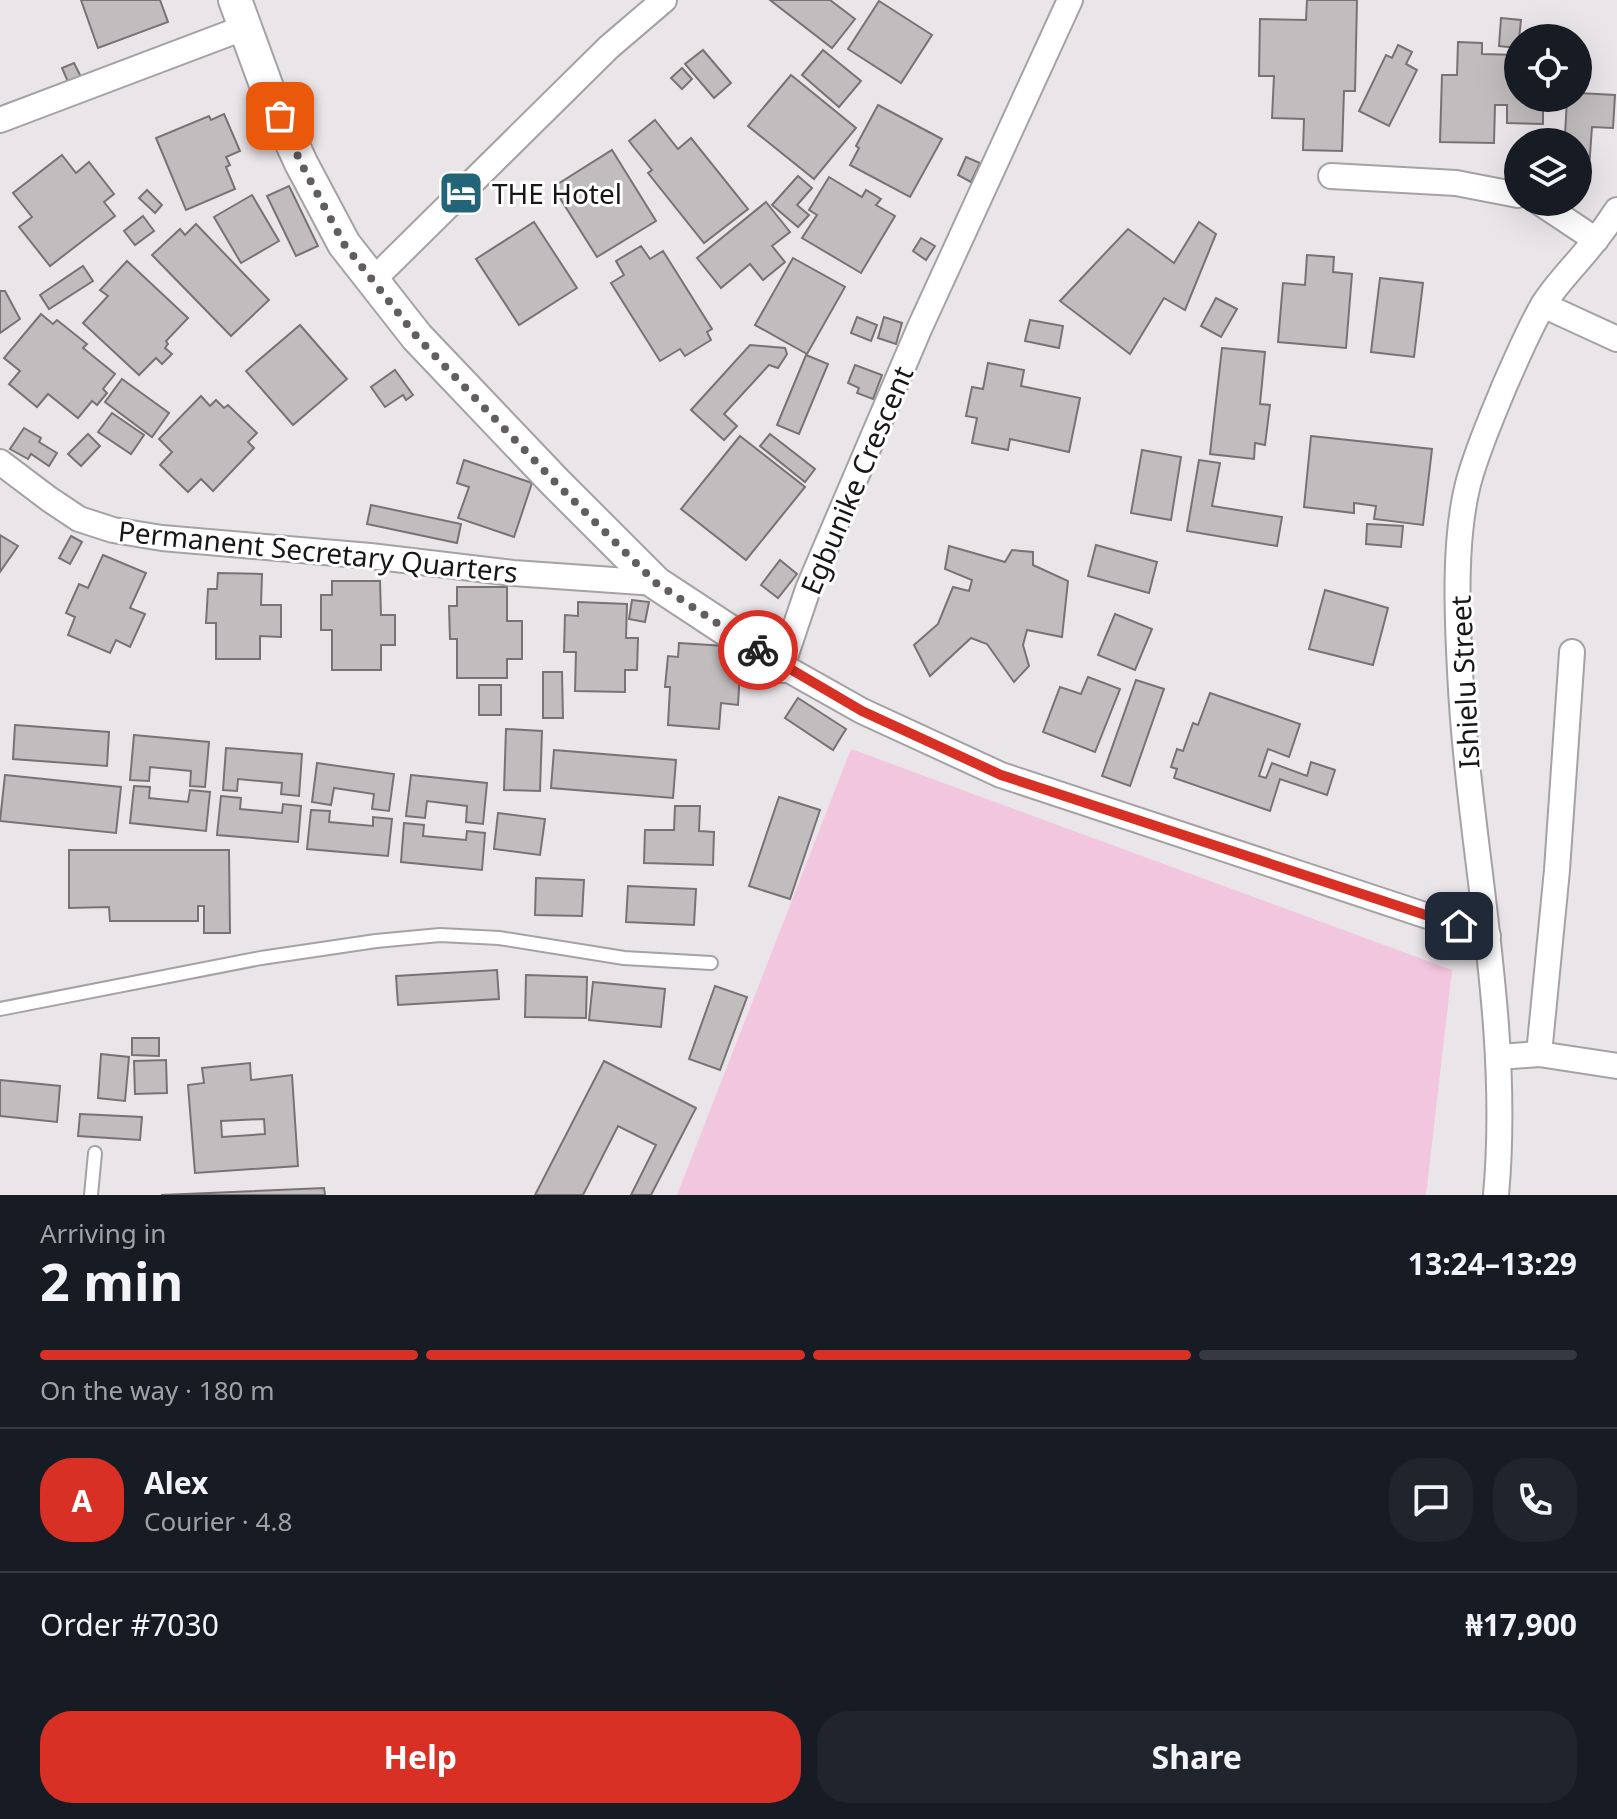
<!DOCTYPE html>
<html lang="en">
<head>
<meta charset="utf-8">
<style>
  :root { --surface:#171b24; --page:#20242c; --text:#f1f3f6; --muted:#9ea1a6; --line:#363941; --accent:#d93025 }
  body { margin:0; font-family:"Noto Sans",sans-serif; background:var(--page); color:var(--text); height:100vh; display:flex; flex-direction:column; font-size:30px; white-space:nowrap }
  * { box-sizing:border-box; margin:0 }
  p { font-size:26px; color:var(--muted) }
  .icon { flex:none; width:44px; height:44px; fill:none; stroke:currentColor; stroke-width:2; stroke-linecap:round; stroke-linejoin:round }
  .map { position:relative; height:1195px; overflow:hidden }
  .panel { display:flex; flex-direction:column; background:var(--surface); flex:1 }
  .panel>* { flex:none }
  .controls { position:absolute; left:1504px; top:24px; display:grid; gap:16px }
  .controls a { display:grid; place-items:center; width:88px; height:88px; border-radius:50%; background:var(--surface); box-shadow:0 8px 32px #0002; font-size:40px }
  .pin { position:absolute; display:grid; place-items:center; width:68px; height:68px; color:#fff; margin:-34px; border-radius:16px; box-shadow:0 4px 12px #0006 }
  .courier { position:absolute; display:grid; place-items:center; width:80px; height:80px; margin:-40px; border:6px solid #d93025; border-radius:50%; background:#fff; color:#222; box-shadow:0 2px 10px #0007 }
  .headline em { font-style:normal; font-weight:700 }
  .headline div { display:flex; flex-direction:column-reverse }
  .headline { display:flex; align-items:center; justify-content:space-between; height:136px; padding:0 40px }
  h1 { font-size:52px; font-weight:700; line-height:60px }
  .bar { display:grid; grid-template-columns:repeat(4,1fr); gap:12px 8px; align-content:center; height:96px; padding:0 40px }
  .bar i { height:10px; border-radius:6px; background:var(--line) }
  .bar .active { background:var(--accent) }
  .bar p { grid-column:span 4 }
  .line { display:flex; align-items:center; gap:20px; padding:0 40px; border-top:2px solid var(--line) }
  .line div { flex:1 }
  .round { display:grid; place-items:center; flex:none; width:84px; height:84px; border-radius:32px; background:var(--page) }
  .cta { display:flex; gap:16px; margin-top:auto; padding:16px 40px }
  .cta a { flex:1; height:92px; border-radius:32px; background:var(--accent); color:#fff; font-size:32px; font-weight:700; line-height:92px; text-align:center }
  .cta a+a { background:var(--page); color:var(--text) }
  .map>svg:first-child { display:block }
  .green { fill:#f1c6de }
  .building { fill:#c1bdbf; stroke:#777375; stroke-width:2; fill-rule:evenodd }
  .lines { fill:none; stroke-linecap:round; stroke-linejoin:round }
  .lane-casing { stroke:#a6a1a4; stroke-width:16 }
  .street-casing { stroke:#a6a1a4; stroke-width:28 }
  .secondary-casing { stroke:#a6a1a4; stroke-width:36 }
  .lane { stroke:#fff; stroke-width:12 }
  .street { stroke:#fff; stroke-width:24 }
  .secondary { stroke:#fff; stroke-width:32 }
  .done { stroke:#625e60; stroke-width:8; stroke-dasharray:0 14.4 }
  .route { stroke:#d93025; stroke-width:10 }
  .labels { text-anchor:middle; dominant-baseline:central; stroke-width:6; stroke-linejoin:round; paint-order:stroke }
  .poi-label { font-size:28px; fill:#181617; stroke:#fff; text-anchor:start }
  .street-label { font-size:28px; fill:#181617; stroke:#fff }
</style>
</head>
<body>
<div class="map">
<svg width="1617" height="1195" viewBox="0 0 1617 1195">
  <rect width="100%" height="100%" fill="#eae5e8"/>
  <path class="green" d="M851,749l601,221 -26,225h-749z"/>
  <g class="building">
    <path d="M81,0h79l8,22 -70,26z"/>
    <path d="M770,0h60l25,19 -23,29z"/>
    <path d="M1307,0h50l-2,91h-11l-2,60 -39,-1 1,-31 -32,-1 2,-42h-15l1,-57 46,1z"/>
    <path d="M879,1l53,34 -31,48 -53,-34z"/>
    <path d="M1501,18l20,2 -3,28 -19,-2z"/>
    <path d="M1458,42l24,1v11l36,1v43h25v26l-36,-1v-18h-12l-1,38 -54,-1 2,-67h15z"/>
    <path d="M1398,45l14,7 -6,12 11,6 -28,56 -30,-15 27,-56 6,3z"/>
    <path d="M703,50l28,33 -17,15 -29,-34z"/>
    <path d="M823,50l38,31 -22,26 -37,-32z"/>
    <path d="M74,63l11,22 -13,6 -10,-23z"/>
    <path d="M682,68l10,11 -10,10 -11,-11z"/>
    <path d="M791,75l65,53 -42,51 -66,-53z"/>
    <path d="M1578,93l37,2 -2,33 -21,-1 -4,56 -10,-1v-40h-21l1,-7 7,1 2,-38h11z"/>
    <path d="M878,105l64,34 -32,58 -60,-32 9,-17 -3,-2z"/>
    <path d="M224,114l16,37 -14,6 4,8 -4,2 9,22 -49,21 -30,-72 53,-22 2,4z"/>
    <path d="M655,120l23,29 13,-11 57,71 -44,34 -56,-70 4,-3 -23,-29z"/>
    <path d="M612,150l44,71 -59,36 -44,-70z"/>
    <path d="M62,155l14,18 13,-11 25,32 -10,8 11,14 -65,50 -31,-39 13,-10 -19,-24z"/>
    <path d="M966,157l14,6 -9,19 -13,-7z"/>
    <path d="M798,176l14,12 -15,17 12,10 -11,12 -26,-22z"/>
    <path d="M829,177l33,20 4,-7 15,9 -5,6 19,11 -34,57 -59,-35 15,-23 -8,-5z"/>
    <path d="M289,186l29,60 -22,10 -29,-60z"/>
    <path d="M147,190l15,15 -7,8 -16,-15z"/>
    <path d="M252,195l27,46 -38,22 -27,-46z"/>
    <path d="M766,202l24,30 -18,14 13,16 -22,18 -13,-16 -29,24 -24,-30z"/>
    <path d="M143,216l11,15 -19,14 -11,-14z"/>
    <path d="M534,222l43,66 -58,37 -43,-66z"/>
    <path d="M1199,222l17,12 -31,76 -21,-12 -34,56 -70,-53 68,-72 46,34z"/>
    <path d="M196,224l73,76 -38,36 -79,-81 28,-26 5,6z"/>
    <path d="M921,238l14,8 -9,14 -13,-9z"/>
    <path d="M641,246l9,13 13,-8 49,78 -5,3 4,8 -26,16 -5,-7 -20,12 -49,-78 13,-8 -8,-14z"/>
    <path d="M1307,255l27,2 -1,15 19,2 -6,74 -68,-6 5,-59 22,2z"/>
    <path d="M793,258l52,29 -38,67 -52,-29z"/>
    <path d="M127,261l61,57 -22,23 2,3 -3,4 7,6 -10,10 -6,-6 -17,17 -56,-52 25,-27 -8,-6z"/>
    <path d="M83,266l10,15 -44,28 -9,-14z"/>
    <path d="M1380,278l43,5 -9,74 -43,-5z"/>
    <path d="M0,291h5l15,28 -20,14z"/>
    <path d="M1216,298l21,11 -16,28 -20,-11z"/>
    <path d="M41,314l12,10 4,-4 30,24 -4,4 32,26 -12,15 4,4 -10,12 -5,-4 -14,17 -30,-24 -11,13 -28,-23 11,-13 -16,-13z"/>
    <path d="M857,317l20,8 -6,16 -20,-8z"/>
    <path d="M884,317l18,6 -6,21 -18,-6z"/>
    <path d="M1030,320l33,6 -4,22 -34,-7z"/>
    <path d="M300,325l47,54 -54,46 -47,-54z"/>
    <path d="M750,345l35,3 2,6 -9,14 -9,-3 -45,49 13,12 -13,14 -33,-30z"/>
    <path d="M1222,348l43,4 -5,52 10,1 -5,40 -10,-2 -1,16 -44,-5z"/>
    <path d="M806,355l22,9 -29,70 -22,-9z"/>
    <path d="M988,363l36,7 -3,16 59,12 -11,54 -59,-13 -2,11 -36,-7 5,-25 -11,-2 6,-29 11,2z"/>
    <path d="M855,365l27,10 -9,24 -16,-6 2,-5 -11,-5z"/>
    <path d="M395,370l18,25 -7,5 -3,-5 -18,12 -14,-20z"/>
    <path d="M122,379l47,34 -17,24 -47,-35z"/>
    <path d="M201,396l9,10 6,-6 8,8 4,-3 29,28 -9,9 6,6 -41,43 -12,-12 -13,13 -28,-27 12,-13 -13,-13z"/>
    <path d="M112,413l32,22 -13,19 -33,-22z"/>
    <path d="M24,428l17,10 -2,4 18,11 -8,13 -18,-12 -3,5 -18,-10z"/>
    <path d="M88,434l12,12 -19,20 -13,-12z"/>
    <path d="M770,434l45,35 -10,13 -45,-36z"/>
    <path d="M740,436l65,51 -59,73 -65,-51z"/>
    <path d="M1311,436l121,13 -9,76 -49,-6 2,-13 -22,-3v10l-50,-6z"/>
    <path d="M1142,450l39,7 -10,63 -40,-7z"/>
    <path d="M464,460l68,23 -18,54 -56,-19 11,-31 -12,-4z"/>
    <path d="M1199,460l21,3 -8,43 70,11 -5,29 -90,-15z"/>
    <path d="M371,505l90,19 -4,19 -90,-19z"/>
    <path d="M1367,524l36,2 -2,21 -35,-3z"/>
    <path d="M0,535l18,11 -18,26z"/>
    <path d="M71,536l11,6 -12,22 -11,-6z"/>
    <path d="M1096,545l61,17 -8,31 -61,-17z"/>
    <path d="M949,546l56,16 7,-12 21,2v13l35,16 -6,56 -35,-7 -4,15 6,21 -15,16 -27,-38 -16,-6 -41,38 -16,-31 24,-21 15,-37 16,4 3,-11 -27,-11z"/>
    <path d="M103,555l43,18 -16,35 15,6 -15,33 -14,-7 -6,13 -42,-18 7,-18 -9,-4 13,-29 9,4z"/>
    <path d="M780,560l17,14 -19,24 -17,-13z"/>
    <path d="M218,573l44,1 -1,31h20v32l-21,-1v23h-44v-36h-10l2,-34h9z"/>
    <path d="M332,581h48l1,34h14v30h-14v25h-49v-40h-11v-35h11z"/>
    <path d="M457,587h50v34h15v38h-15v19h-50v-39h-7l-1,-33h8z"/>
    <path d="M1325,590l63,18 -15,57 -64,-16z"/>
    <path d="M632,600l17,2 -4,20 -16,-3z"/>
    <path d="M578,602l49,2 -1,34h12l-1,32h-12v22l-50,-1 1,-39h-12l1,-37 13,1z"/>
    <path d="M1115,614l37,15 -17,41 -37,-15z"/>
    <path d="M679,643l46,3 -1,23 16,2 -2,34 -17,-2 -2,26 -51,-4 2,-38h-5l3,-31 10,1z"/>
    <path d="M543,672h19l1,46h-20z"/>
    <path d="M1088,677l32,12 -25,63 -52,-20 17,-45 21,7z"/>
    <path d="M1136,680l28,9 -34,97 -28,-10z"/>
    <rect x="479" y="685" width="22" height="30"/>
    <path d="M1210,693l90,31 -11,33 -21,-8 -9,27 7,2 6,-15 35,13 4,-14 24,8 -8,25 -47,-16 -10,32 -96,-33 3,-9 -6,-2 6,-18 6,2 10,-28 5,2z"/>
    <path d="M798,698l48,31 -13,21 -48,-32z"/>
    <path d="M15,725l94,7 -2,34 -94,-7z"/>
    <path d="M506,729l36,2 -2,60 -36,-1z"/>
    <path d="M134,735l75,7 -4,45 -15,-1 1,-15 -41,-4 -1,14 -19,-1z"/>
    <path d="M226,748l76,6 -3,42 -18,-2 1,-11 -44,-4 -1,12 -14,-1z"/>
    <path d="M554,750l122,10 -3,38 -122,-10z"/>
    <path d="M317,763l77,11 -5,37 -17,-2 2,-15 -40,-6 -3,17 -19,-3z"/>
    <path d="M5,775l116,12 -5,46 -116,-12z"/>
    <path d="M411,775l76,8 -4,41 -17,-2 1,-16 -40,-5 -2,17 -19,-2z"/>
    <path d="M134,786l16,1 -1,11 39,4 2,-12 20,2 -4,39 -76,-8z"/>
    <path d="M221,796l20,2 -1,11 42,4 1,-9 18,2 -3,36 -81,-7z"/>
    <path d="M779,797l41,13 -30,89 -41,-13z"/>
    <path d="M675,806h25l-1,25 15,1 -1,33 -69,-2 1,-33h29z"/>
    <path d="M311,810l19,1 -1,11 44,4v-9l19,2 -4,37 -81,-7z"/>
    <path d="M498,813l47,6 -5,36 -46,-6z"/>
    <path d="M404,823l20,2 -1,11 43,4 1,-9 18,2 -3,37 -81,-8z"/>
    <path d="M69,850h160l1,83h-26v-27h-6v15h-88l-1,-14 -40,1z"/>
    <path d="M536,878l48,2 -2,36 -47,-1z"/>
    <path d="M628,886l68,3 -2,36 -68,-3z"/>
    <path d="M497,970l2,29 -101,6 -2,-29z"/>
    <path d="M526,975l61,2 -1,41 -61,-1z"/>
    <path d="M593,982l72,7 -4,38 -72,-7z"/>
    <path d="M715,986l32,11 -27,73 -31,-11z"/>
    <path d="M132,1038h27v18l-27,-1z"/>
    <path d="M101,1054l28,3 -4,44 -27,-3z"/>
    <path d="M166,1060l1,33 -32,1 -1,-33z"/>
    <path d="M604,1061l92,47 -45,87h-20l25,-50 -38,-19 -35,69h-48z"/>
    <path d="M250,1063l1,17 41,-5 6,91 -103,7 -7,-88 16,-2 -2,-15zM264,1119l1,15 -43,3 -1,-16z"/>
    <path d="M0,1080l60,6 -3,36 -57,-6z"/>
    <path d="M80,1114l62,3 -2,23 -62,-4z"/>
    <path d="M324,1188l1,7h-164z"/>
  </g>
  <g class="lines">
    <g class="lane-casing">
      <g id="lane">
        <path d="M0,1009l261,-51 115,-17 64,-6 59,3 125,20 87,5"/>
        <path d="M91,1195l4,-42"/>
      </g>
    </g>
    <g class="street-casing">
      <g id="street">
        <path d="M1070,0l-150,327 -112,262 -26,77 80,45 139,64 487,161"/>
        <path d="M0,120l246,-93"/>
        <path d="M1331,176l125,7 62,12"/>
        <path d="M1539,202l57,38"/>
        <path d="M372,281l237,-234 55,-47"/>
        <path d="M1543,305l74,34"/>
        <path d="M0,462l49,37 30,20 34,11 49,8 208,18 143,17 143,10"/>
        <path d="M1539,1054l18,-184 15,-218"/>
        <path d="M1498,1057l41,-3 78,12"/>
        <path d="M1496,1195c16,-176 -28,-350 -36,-524 -3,-59 -6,-131 8,-187 9,-34 23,-65 36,-97 12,-27 24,-56 39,-82 15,-24 36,-43 53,-66 8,-9 14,-19 21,-29"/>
      </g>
    </g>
    <g class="secondary-casing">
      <path id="secondary" d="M235,0l34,93 32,70 43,81 73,93 139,146 100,100 126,83"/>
    </g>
    <use href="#lane" class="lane"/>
    <use href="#street" class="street"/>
    <use href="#secondary" class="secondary"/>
  </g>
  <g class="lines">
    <path class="done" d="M280,116l21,47 43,81 73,93 139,146 100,100 102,67"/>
    <path class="route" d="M758,650l104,61 139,64 458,151"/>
  </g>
  <defs>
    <g id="hotel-square" transform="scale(2.3)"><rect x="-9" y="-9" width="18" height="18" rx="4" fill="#226478" stroke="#fff"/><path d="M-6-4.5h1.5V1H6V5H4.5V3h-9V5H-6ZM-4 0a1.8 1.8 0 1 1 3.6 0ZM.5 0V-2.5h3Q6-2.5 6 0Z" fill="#fff"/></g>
  </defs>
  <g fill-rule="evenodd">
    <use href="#hotel-square" x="461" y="193"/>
  </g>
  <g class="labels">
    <g class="poi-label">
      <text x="492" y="193">THE Hotel</text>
    </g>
    <g class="street-label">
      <text transform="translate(856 480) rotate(-67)">Egbunike Crescent</text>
      <text transform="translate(318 551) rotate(6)">Permanent Secretary Quarters</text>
      <text transform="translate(1464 682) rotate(-93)">Ishielu Street</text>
    </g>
  </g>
</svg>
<div class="controls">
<a><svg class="icon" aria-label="locate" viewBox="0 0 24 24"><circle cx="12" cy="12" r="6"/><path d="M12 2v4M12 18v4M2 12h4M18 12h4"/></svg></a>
<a><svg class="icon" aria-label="layers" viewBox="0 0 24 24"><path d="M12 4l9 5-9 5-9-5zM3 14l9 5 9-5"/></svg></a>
</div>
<div class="pin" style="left:280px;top:116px;background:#ea580c"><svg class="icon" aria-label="bag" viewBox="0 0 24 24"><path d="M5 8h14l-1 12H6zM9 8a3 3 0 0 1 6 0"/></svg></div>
<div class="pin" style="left:1459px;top:926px;background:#1f2937"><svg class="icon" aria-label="home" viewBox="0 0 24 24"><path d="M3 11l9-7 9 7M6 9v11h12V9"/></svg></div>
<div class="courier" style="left:758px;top:650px"><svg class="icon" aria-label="bike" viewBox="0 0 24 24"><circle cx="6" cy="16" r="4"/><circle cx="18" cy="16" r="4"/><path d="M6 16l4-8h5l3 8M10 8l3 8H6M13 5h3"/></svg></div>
</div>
<section class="panel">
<div class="headline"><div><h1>2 min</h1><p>Arriving in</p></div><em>13:24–13:29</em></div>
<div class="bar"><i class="active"></i><i class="active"></i><i class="active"></i><i></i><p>On the way · 180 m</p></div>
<div class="line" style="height:144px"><b class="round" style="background:var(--accent);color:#fff">A</b><div><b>Alex</b><p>Courier · 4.8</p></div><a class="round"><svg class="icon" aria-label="chat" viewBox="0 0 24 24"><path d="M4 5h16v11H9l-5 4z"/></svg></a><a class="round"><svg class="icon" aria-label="phone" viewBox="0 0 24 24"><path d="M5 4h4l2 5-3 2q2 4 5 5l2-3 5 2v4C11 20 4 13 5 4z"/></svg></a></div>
<div class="line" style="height:104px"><div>Order #7030</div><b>₦17,900</b></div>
<div class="cta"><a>Help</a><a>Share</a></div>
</section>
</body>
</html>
